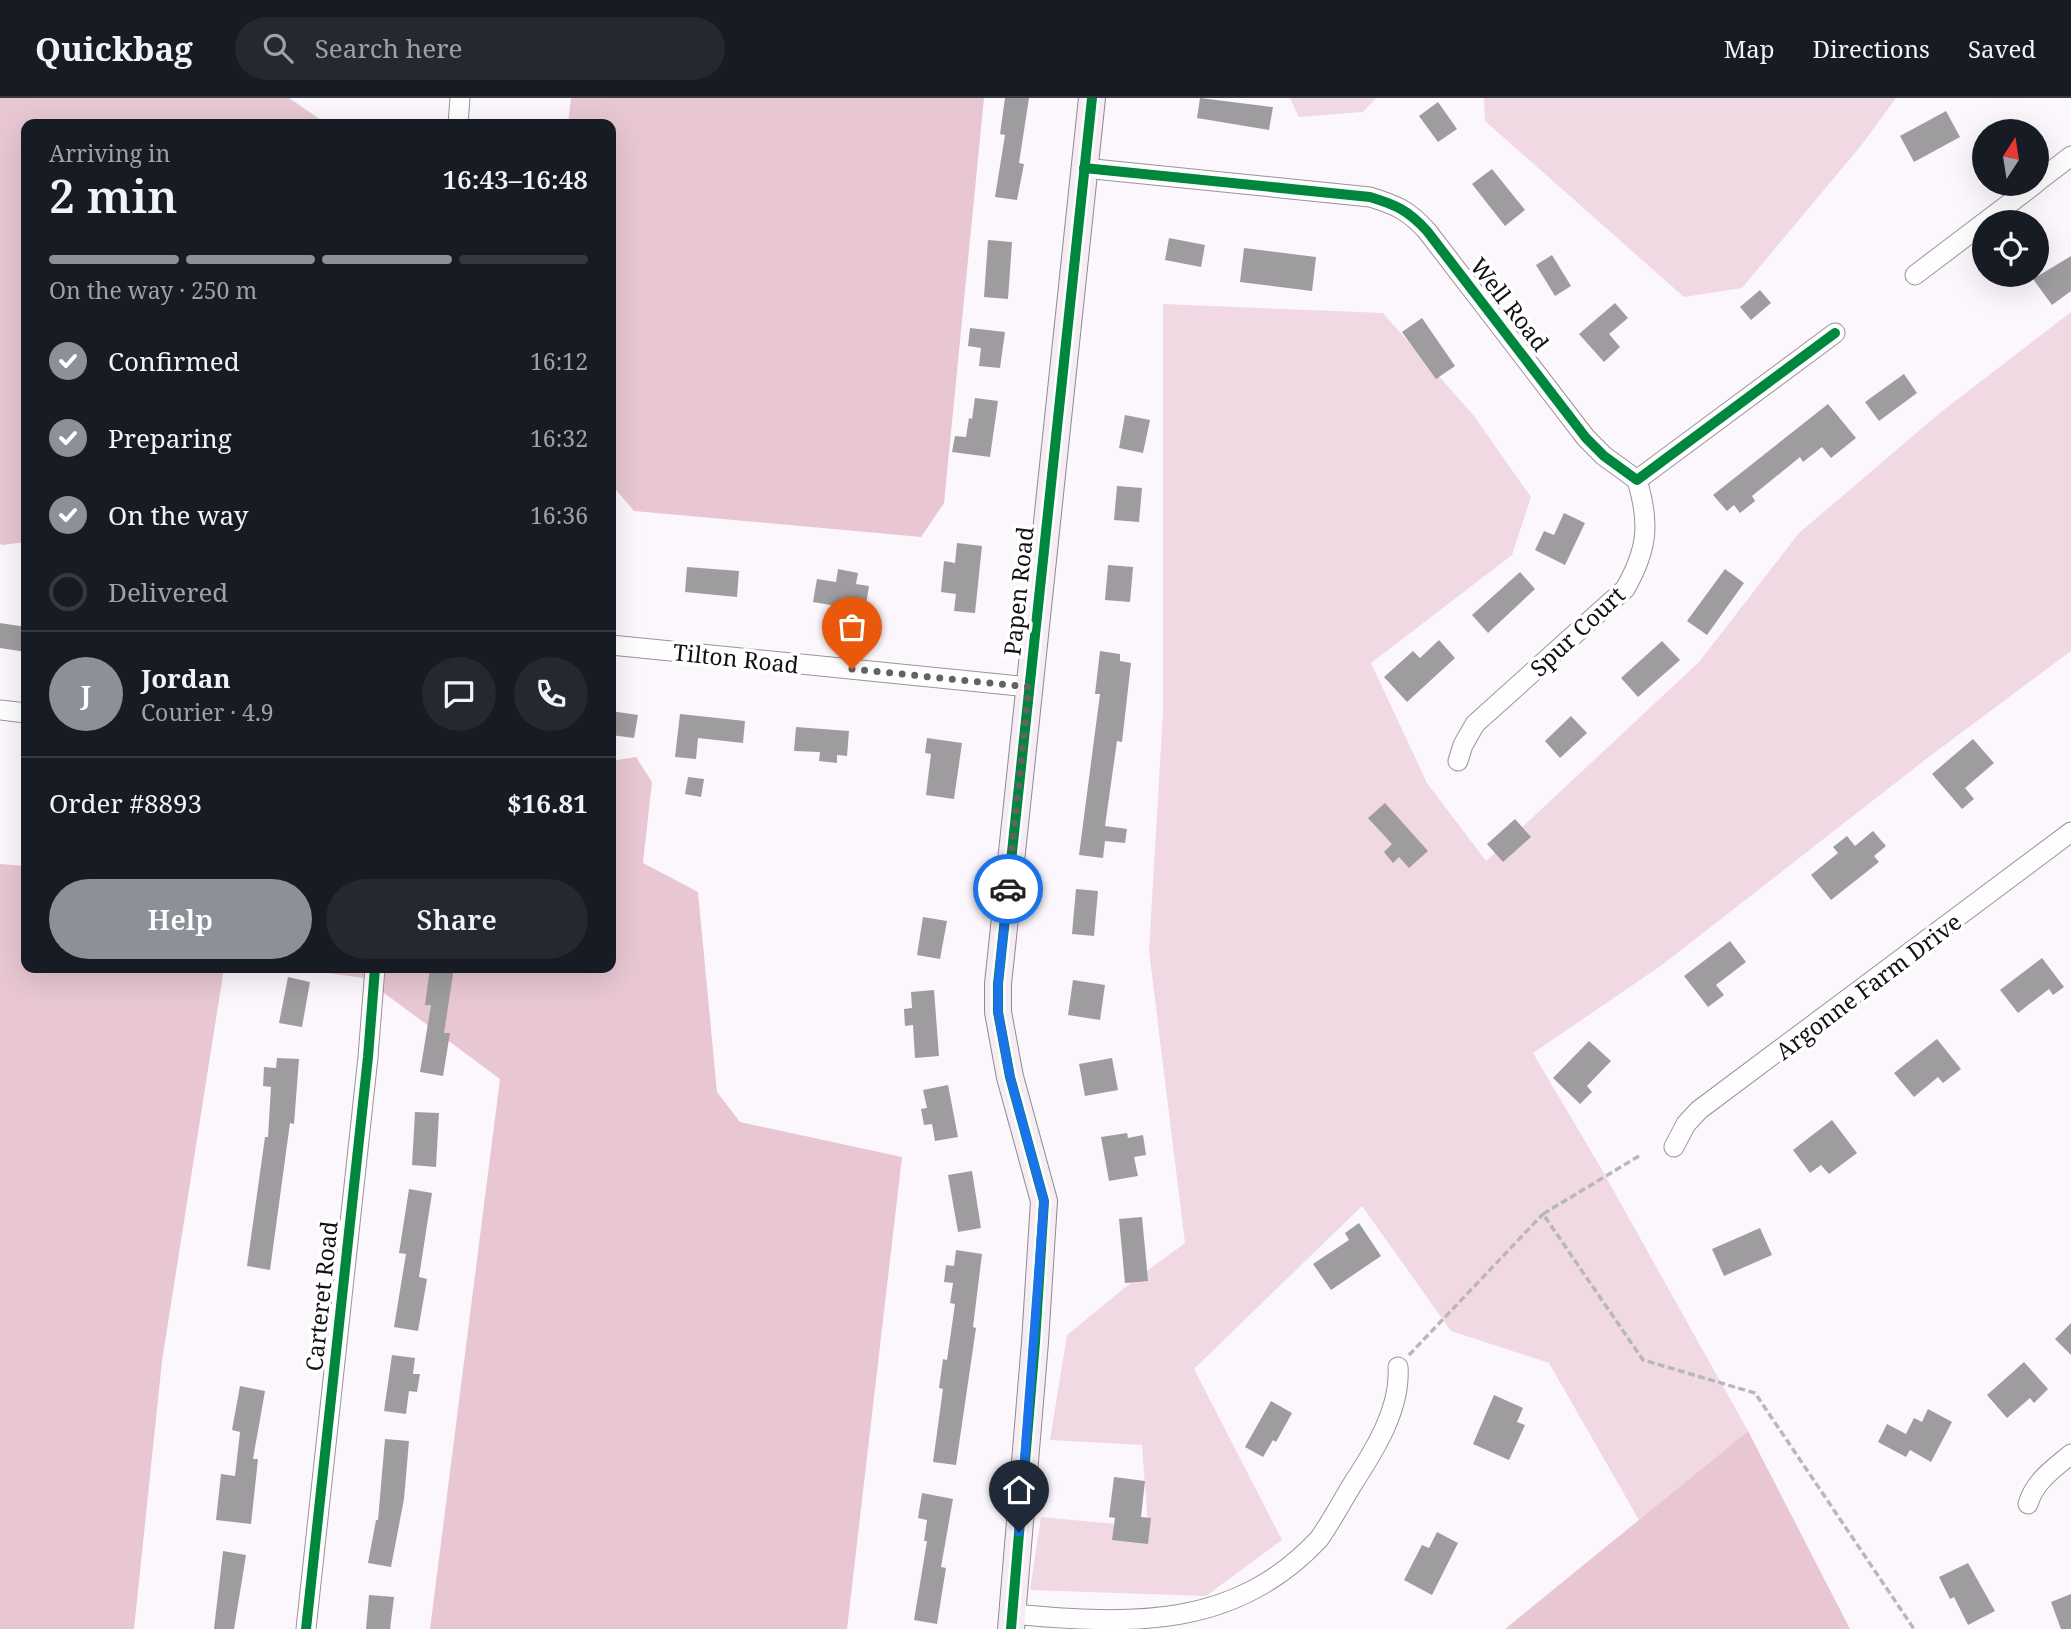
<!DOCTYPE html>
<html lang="en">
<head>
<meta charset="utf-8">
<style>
  :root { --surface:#171b24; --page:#242831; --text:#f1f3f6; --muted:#9ea1a6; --line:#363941; --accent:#8c9099 }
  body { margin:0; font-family:"Noto Serif",serif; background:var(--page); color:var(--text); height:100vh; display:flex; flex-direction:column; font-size:26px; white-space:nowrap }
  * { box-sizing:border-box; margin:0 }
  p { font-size:23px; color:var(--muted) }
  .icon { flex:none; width:38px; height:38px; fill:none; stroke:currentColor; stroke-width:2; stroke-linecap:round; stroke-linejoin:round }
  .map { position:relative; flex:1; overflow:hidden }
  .drawer { position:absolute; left:21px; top:21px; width:595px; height:854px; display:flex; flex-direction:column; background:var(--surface); border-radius:14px; box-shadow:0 7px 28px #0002 }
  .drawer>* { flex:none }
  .needle { width:46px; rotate:12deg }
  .buttons { position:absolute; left:1972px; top:21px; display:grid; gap:14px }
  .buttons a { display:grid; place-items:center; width:77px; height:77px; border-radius:50%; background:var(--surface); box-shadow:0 7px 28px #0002; font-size:35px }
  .pin { position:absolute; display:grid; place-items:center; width:60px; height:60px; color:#fff; margin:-72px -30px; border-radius:50% 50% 50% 0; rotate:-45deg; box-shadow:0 0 7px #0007 }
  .pin .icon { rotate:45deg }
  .courier { position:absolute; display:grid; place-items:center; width:70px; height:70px; margin:-35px; border:5px solid #1a73e8; border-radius:50%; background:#fff; color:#222; box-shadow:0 2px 9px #0007 }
  .summary em { font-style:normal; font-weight:600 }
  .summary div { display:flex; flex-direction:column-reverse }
  .summary { display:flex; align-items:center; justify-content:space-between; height:119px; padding:0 28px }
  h1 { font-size:46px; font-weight:600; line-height:52px }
  .bar { display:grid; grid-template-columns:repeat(4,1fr); gap:10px 7px; align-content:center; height:84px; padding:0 28px }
  .bar i { height:9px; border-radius:5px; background:var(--line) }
  .bar .selected { background:var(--accent) }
  .bar p { grid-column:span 4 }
  .line { display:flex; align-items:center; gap:18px; padding:0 28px; border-top:2px solid var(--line) }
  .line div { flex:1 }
  .round { display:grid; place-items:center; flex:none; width:74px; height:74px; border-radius:37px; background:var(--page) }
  ol { padding:0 28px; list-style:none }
  li { display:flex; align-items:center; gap:21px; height:77px }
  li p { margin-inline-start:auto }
  li .icon { padding:7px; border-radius:50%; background:var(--accent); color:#fff; stroke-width:4 }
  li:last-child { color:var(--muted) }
  li i { width:38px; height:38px; border:4px solid var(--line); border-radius:50% }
  .cta { display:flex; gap:14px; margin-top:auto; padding:14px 28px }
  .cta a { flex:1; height:80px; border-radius:42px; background:var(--accent); color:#fff; font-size:28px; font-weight:600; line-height:80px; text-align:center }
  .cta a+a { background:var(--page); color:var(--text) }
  header { display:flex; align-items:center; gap:42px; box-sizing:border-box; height:98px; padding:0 35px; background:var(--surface); border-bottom:2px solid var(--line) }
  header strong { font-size:33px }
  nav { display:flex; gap:38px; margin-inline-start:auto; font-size:24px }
  .search { width:490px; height:63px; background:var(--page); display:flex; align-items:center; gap:18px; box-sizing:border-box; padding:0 24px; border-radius:38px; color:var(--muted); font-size:26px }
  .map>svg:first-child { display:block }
  .green { fill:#f0d9e3 }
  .forest { fill:#e8c7d2 }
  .building { fill:#9f9ca0 }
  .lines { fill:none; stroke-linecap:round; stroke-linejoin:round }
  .street-casing { stroke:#979597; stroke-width:21 }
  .secondary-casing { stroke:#8d8b8d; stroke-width:28 }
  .path { stroke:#b9b8b9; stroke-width:3.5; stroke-dasharray:7 3.5; stroke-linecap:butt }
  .street { stroke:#fffeff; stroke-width:19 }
  .secondary { stroke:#f5ecf4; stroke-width:26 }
  .cycleway-casing { stroke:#fff; stroke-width:15 }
  .cycleway { stroke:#00873e; stroke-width:10 }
  .done { stroke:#636263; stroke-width:7; stroke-dasharray:0 12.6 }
  .route { stroke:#1a73e8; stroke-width:9 }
  .labels { text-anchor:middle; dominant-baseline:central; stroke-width:7; stroke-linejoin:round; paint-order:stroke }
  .street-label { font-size:23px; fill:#111; stroke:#fff }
</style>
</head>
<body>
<header>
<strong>Quickbag</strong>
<div class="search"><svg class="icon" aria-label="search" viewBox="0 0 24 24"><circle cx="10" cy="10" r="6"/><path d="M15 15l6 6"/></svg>Search here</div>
<nav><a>Map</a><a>Directions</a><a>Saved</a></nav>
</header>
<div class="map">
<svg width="2071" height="1531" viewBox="0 0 2071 1531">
  <rect width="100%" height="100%" fill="#fcf7fc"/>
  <g class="green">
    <path d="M1290,0h86l-13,14 -64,5z"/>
    <path d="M1484,0h412l-36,49 -118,141 -58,9 -199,-176z"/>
    <path d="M1163,206l220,9 91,103 57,81 -19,58 -141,108 56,120 59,78 213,-199 100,-129 142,-121 130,-100v339l-141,105 -268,209 -129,88 69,117 146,261 -109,89 -90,-157 -98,-32 -89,-125 -168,163 88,171 -76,56 -176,-6 11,-73 107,10 -6,-82 -92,-5 17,-105 66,-54 52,-38 -36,-292 14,-239z"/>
  </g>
  <g class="forest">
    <path d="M0,0h289l38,26h-301v418l-24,3 -2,-1z"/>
    <path d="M571,0h413l-40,405 -23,34 -287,-26 -23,-27v-360h-43z"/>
    <path d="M636,659l16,25 -9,81 55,29 19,200 23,30 162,35 -55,472h-417l70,-550 -136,-101 -73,-10h320v-207z"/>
    <path d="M0,766l26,2v102h198l-62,393 -28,268h-134z"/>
    <path d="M1748,1333l102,198h-345z"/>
  </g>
  <g class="building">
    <path d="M1005,0h24l-10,65 5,1 -7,36 -22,-3 10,-62 -5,-1z"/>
    <path d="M1200,0l73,9 -4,23 -72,-12z"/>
    <path d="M1438,4l19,27 -19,13 -19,-26z"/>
    <path d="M1946,13l14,26 -46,25 -14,-26z"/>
    <path d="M1492,71l33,41 -20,16 -33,-42z"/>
    <path d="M1169,140l36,7 -4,22 -36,-7z"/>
    <path d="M988,142l24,2 -4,57 -24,-2z"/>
    <path d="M1244,150l72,9 -4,34 -72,-9z"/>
    <path d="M1552,157l19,31 -16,10 -19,-31z"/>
    <path d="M2071,158v35l-19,14 -19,-26z"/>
    <path d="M1760,192l11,13 -20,17 -11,-13z"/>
    <path d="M1615,205l13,15 -19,16 11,13 -16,15 -25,-28z"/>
    <path d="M1422,220l33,48 -19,13 -34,-47z"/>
    <path d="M970,230l35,4 -5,36 -21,-2 2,-18 -13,-2z"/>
    <path d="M1904,276l13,19 -38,28 -14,-19z"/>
    <path d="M975,300l23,3 -8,56 -38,-5 3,-16 11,1 3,-19 3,1z"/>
    <path d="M1828,306l28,34 -25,20 -9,-11 -19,15 -3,-5 -48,39 3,5 -15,12 -6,-8 -7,6 -14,-16z"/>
    <path d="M1125,317l25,5 -7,33 -24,-5z"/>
    <path d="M1117,388l25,2 -3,34 -25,-2z"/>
    <path d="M1564,415l21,10 -20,42 -30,-15 9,-19 10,4z"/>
    <path d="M957,445l25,3 -7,67 -21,-2 2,-17 -15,-2 3,-31 11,2z"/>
    <path d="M1108,467l25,2 -3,35 -25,-2z"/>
    <path d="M687,469l52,4 -2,26 -52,-5z"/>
    <path d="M838,471l20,4 -2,11 13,2 -4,25 -52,-9 4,-23 19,3z"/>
    <path d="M1725,471l19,14 -37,52 -20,-14z"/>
    <path d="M1520,474l15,17 -47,44 -16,-18z"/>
    <path d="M0,525l26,4v25l-26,-4z"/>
    <path d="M1439,542l16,18 -48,44 -23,-25 29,-26 7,7z"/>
    <path d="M1662,543l18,19 -42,37 -17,-19z"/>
    <path d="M1100,553l20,3v7l11,2 -9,79 -5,-1 -12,85 22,3 -2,14 -20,-2 -2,17 -24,-3 21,-161h-5z"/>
    <path d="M611,613l27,4 -4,23 -23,-3z"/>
    <path d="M680,616l65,7 -2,22 -45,-5 -2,21 -21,-2z"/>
    <path d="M1571,618l16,17 -27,25 -15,-17z"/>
    <path d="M796,629l53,4 -2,25 -10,-1v8l-18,-2 1,-9 -26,-1z"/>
    <path d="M927,640l35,5 -8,56 -28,-4 5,-41 -6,-1z"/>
    <path d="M1973,641l21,24 -29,25 9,11 -12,10 -30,-35z"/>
    <path d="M688,679l16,2 -3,18 -16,-3z"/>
    <path d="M1385,705l43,48 -19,17 -10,-11 -6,6 -9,-11 8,-8 -24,-26z"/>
    <path d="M1515,721l16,18 -28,25 -16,-18z"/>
    <path d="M1873,733l13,15 -12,10 5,6 -48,38 -20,-25 27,-22 -5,-6 14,-11 8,10z"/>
    <path d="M1076,791l22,2 -4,45 -22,-2z"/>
    <path d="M923,819l24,4 -7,38 -23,-4z"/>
    <path d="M1730,843l16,21 -30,23 8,10 -16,12 -24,-31z"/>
    <path d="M2042,860l22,29 -11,8 -4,-6 -31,24 -18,-23z"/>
    <path d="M430,870h24l-10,65h6l-7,43 -23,-4 11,-67h-6z"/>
    <path d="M288,879l22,5 -8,45 -23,-4z"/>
    <path d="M1073,882l32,5 -5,35 -32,-5z"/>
    <path d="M934,892l5,66 -24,2 -2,-33 -8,1 -1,-17 8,-1 -1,-16z"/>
    <path d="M1937,941l24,30 -18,14 -5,-6 -24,20 -20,-24z"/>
    <path d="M1589,943l22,20 -24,25 5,6 -12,12 -27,-26z"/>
    <path d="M277,960l22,1 -5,65 -4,-1 -20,147 -23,-4 18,-129h3l3,-50 -8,-1 1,-19 12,1z"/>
    <path d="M1112,960l6,32 -33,6 -6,-32z"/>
    <path d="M948,987l10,52 -23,4 -3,-17 -8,1 -3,-16 6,-1 -4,-18z"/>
    <path d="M415,1014l24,1 -3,54 -24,-2z"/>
    <path d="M1832,1022l25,33 -28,21 -8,-9 -11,8 -17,-23z"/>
    <path d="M1127,1035l1,5 15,-3 3,20 -12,2 4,19 -29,5 -8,-44z"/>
    <path d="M972,1073l9,57 -23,4 -10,-57z"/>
    <path d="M409,1091l23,4 -13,84 8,2 -9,52 -24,-4 12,-73 -7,-1z"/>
    <path d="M1142,1119l6,64 -23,2 -6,-64z"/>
    <path d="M1359,1125l22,33 -50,34 -18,-26 36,-24 -4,-7z"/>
    <path d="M1760,1130l12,27 -48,21 -12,-27z"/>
    <path d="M956,1152l26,4 -9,73 3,1 -20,137 -23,-3 10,-73 -4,-1 4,-29 4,1 8,-56 -5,-1 3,-20 -9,-1 2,-17 8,1z"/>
    <path d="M2071,1225v32l-16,-16z"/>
    <path d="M392,1257l23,3 -2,16h7l-3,18 -8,-1 -3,23 -22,-3z"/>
    <path d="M2024,1264l24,27 -14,14 -4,-5 -23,20 -20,-23z"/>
    <path d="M240,1288l25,5 -12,68h5l-7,65 -35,-4 5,-46 14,2 5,-44 -8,-2z"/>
    <path d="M1494,1297l29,13 -6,14 8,3 -16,35 -36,-16z"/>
    <path d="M1271,1303l21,12 -16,29 -3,-2 -10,17 -18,-10z"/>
    <path d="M1928,1311l24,13 -21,40 -21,-12 -4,7 -28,-15 9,-18 19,10 8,-16 8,4z"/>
    <path d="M385,1341l24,2 -5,58 -13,68 -23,-4 8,-43h2z"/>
    <path d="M1114,1379l31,4 -4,36 10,1 -3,26 -36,-4 3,-22 -6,-1z"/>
    <path d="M922,1395l31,6 -12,68 5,1 -9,56 -23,-4 13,-79h-3l3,-21 -9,-2z"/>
    <path d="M1437,1434l21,11 -26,52 -28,-15 18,-35 7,3z"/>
    <path d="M223,1453l23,4 -12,74h-20z"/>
    <path d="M1968,1465l27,48 -27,14 -14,-28 -4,2 -11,-22z"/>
    <path d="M2071,1496v35h-10l-10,-27z"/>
    <path d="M369,1497l25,2 -4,32h-24z"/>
  </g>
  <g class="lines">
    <g class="street-casing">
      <g id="street">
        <path d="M458,26l2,-26"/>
        <path d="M1084,70l286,29c26,8 38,13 57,34l159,207 18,18 33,24 198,-147"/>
        <path d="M2037,84l34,-26"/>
        <path d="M1915,177l120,-91"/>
        <path d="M611,547l418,42"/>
        <path d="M0,612l26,3"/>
        <path d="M1458,663l5,-16 12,-21 150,-135c23,-40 25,-66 12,-109"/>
        <path d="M1674,1049l12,-23 13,-14 372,-278"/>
        <path d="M2028,1406c7,-23 25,-35 43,-50"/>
        <path d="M1012,1516c121,11 223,15 307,-75 12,-17 22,-36 33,-54 22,-34 49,-76 46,-118"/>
        <path d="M306,1531l62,-572 7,-89"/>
      </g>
    </g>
    <g class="secondary-casing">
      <path id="secondary" d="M1011,1531l24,-287 9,-141 -34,-124 -12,-65v-28l94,-886"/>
    </g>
    <g class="path">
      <path d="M1639,1058l-96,58 100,146 112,33 159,236"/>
      <path d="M1409,1257l134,-141"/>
    </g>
    <use href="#street" class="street"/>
    <use href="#secondary" class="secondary"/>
    <g class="cycleway-casing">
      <g id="cycleway">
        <path d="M1084,70l286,29c26,8 38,13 57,34l159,207 18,18 33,24 198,-147"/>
        <path d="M306,1531l62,-572 7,-89"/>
        <path d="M1011,1531l24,-287 9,-141 -34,-124 -12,-65v-28l94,-886"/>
      </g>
    </g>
    <use href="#cycleway" class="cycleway"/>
  </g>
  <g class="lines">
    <path class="done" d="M852,571l177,18 -21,202"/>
    <path class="route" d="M1008,791l-10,95v28l12,65 34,124 -25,331"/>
  </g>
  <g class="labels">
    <g class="street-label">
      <text transform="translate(1510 206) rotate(52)">Well Road</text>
      <text transform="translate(1018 493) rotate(-84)">Papen Road</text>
      <text transform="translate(1577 533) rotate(-43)">Spur Court</text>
      <text transform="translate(736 560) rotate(6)">Tilton Road</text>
      <text transform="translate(1868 888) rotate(-37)">Argonne Farm Drive</text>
      <text transform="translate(321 1198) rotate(-84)">Carteret Road</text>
    </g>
  </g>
</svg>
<div class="buttons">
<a><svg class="needle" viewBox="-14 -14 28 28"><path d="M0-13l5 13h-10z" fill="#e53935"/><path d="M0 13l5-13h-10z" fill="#9ea1a6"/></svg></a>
<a><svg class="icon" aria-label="locate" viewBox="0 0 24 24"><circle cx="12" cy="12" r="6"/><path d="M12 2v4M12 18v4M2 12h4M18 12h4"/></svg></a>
</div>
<div class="pin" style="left:852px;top:571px;background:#ea580c"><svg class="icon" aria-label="bag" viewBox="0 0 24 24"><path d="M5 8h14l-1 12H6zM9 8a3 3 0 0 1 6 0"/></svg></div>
<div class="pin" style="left:1019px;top:1434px;background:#1f2937"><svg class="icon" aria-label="home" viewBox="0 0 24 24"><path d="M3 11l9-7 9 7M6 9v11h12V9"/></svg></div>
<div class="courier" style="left:1008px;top:791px"><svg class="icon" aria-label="car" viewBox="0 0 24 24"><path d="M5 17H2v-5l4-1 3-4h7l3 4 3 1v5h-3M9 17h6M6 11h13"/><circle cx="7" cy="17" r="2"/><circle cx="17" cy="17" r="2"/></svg></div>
<section class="drawer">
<div class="summary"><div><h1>2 min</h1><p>Arriving in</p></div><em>16:43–16:48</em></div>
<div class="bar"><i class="selected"></i><i class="selected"></i><i class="selected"></i><i></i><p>On the way · 250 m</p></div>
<ol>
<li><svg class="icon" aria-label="check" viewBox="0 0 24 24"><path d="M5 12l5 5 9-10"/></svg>Confirmed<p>16:12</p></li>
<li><svg class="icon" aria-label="check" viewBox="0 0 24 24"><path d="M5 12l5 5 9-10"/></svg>Preparing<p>16:32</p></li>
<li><svg class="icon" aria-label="check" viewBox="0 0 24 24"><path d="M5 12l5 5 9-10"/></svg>On the way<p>16:36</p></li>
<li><i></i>Delivered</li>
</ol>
<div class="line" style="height:126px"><b class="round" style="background:var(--accent);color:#fff">J</b><div><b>Jordan</b><p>Courier · 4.9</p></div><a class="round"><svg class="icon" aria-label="chat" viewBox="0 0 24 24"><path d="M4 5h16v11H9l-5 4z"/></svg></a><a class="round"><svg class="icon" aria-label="phone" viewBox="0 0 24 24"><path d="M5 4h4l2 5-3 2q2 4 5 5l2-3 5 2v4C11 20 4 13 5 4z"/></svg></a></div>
<div class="line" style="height:91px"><div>Order #8893</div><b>$16.81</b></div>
<div class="cta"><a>Help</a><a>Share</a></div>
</section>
</div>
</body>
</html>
